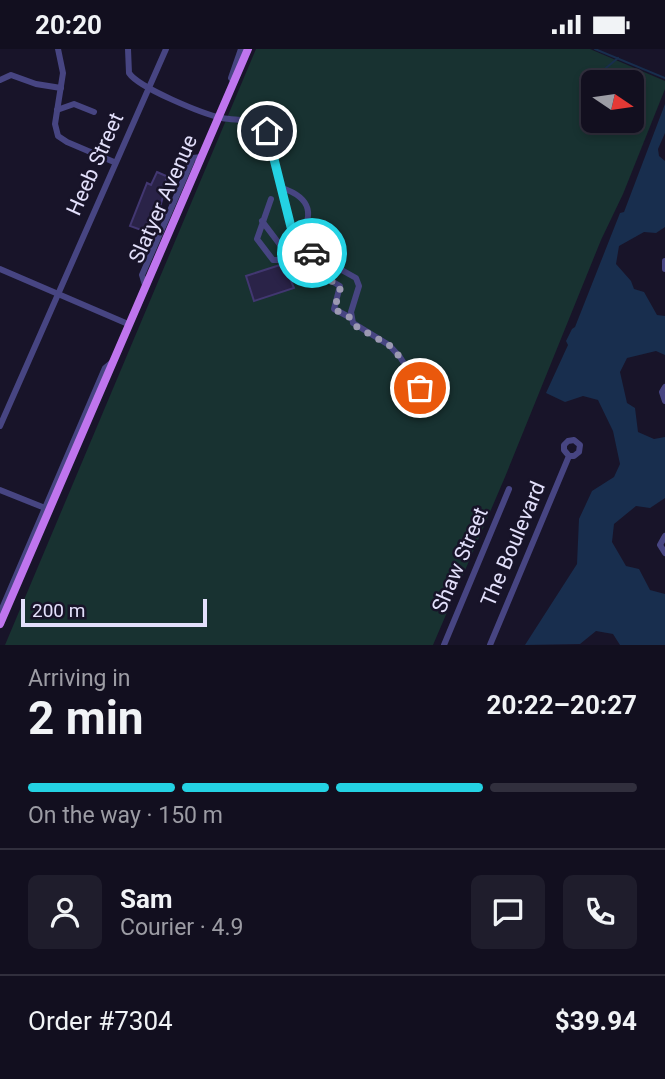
<!DOCTYPE html>
<html lang="en">
<head>
<meta charset="utf-8">
<style>
  :root { --surface:#120f1f; --page:#1f1d2c; --text:#f1f3f6; --muted:#9c9ca4; --line:#312f3d; --accent:#24d2e3 }
  body { margin:0; font-family:Roboto,sans-serif; background:var(--page); color:var(--text); height:100vh; display:flex; flex-direction:column; font-size:26px; white-space:nowrap }
  * { box-sizing:border-box; margin:0 }
  p { font-size:23px; color:var(--muted) }
  .icon { flex:none; width:38px; height:38px; fill:none; stroke:currentColor; stroke-width:2; stroke-linecap:round; stroke-linejoin:round }
  .map { position:relative; height:596px; overflow:hidden }
  .drawer { display:flex; flex-direction:column; background:var(--surface); flex:1 }
  .drawer>* { flex:none }
  .needle { width:46px; rotate:103deg }
  .fabs { position:absolute; left:581px; top:21px; display:grid; gap:14px }
  .fabs a { display:grid; place-items:center; width:63px; height:63px; border-radius:10px; background:var(--surface); box-shadow:0 4px 10px #0003,0 0 0 2px var(--line); font-size:35px }
  .scale { position:absolute; left:21px; bottom:18px; width:186px; box-sizing:border-box; padding-left:7px; border:4px solid #e3e0fb; border-top:0; font-size:19px; line-height:24px; white-space:nowrap; color:#e3e0fb; -webkit-text-stroke:5px #181429; paint-order:stroke }
  .pin { position:absolute; display:grid; place-items:center; width:60px; height:60px; color:#fff; margin:-30px; border:4px solid #fff; border-radius:50%; box-shadow:0 2px 7px #0007 }
  .courier { position:absolute; display:grid; place-items:center; width:70px; height:70px; margin:-35px; border:5px solid #24d2e3; border-radius:50%; background:#fff; color:#222; box-shadow:0 2px 9px #0007 }
  .summary em { font-style:normal; font-weight:700 }
  .summary div { display:flex; flex-direction:column-reverse }
  .summary { display:flex; align-items:center; justify-content:space-between; height:119px; padding:0 28px }
  h1 { font-size:46px; font-weight:700; line-height:52px }
  .bar { display:grid; grid-template-columns:repeat(4,1fr); gap:10px 7px; align-content:center; height:84px; padding:0 28px }
  .bar i { height:9px; border-radius:5px; background:var(--line) }
  .bar .active { background:var(--accent) }
  .bar p { grid-column:span 4 }
  .line { display:flex; align-items:center; gap:18px; padding:0 28px; border-top:2px solid var(--line) }
  .line div { flex:1 }
  .round { display:grid; place-items:center; flex:none; width:74px; height:74px; border-radius:10px; background:var(--page) }
  .status { display:flex; justify-content:space-between; align-items:center; height:49px; padding:0 35px; background:var(--surface); direction:ltr }
  .status svg { height:19px; fill:currentColor }
  .map>svg:first-child { display:block }
  .green { fill:#183231; fill-rule:evenodd }
  .water { fill:#182e4e }
  .lines { fill:none; stroke-linecap:round; stroke-linejoin:round }
  .stream { stroke:#182e4e; stroke-width:2 }
  .building { fill:#2a2348; stroke:#423771; stroke-width:2 }
  .minor { stroke:#474582; stroke-width:6 }
  .major { stroke:#bf75ee; stroke-width:8 }
  .done { stroke:#9c99b2; stroke-width:7; stroke-dasharray:0 12.6 }
  .route { stroke:#24d2e3; stroke-width:9 }
  .labels { text-anchor:middle; dominant-baseline:central; stroke-width:5; stroke-linejoin:round; paint-order:stroke }
  .street-label { font-size:21px; fill:#e3e0fb; stroke:#181429 }
</style>
</head>
<body>
<div class="status"><b>20:20</b><svg viewBox="0 0 49 12"><path d="M0 12V9h3v3zM5 12V6h3v6zM10 12V3h3v9zM15 12V0h3v12zM26 1h20v11H26zM47 4h2v5h-2z"/></svg></div>
<div class="map">
<svg width="665" height="596" viewBox="0 0 665 596">
  <rect width="100%" height="100%" fill="#181429"/>
  <path class="green" d="M256,0h334l75,32v8l-42,105 -22,46 -96,237 -72,168h-428zM593,33h39v39h-39z"/>
  <path class="water" d="M665,55v29l-7,16 1,7 6,5v66l-9,6 -12,-1 -25,14 -3,18 15,17 3,8 10,3 13,23 8,1v39l-9,-4 -29,7 -7,14 7,31 8,5 3,24 16,7 11,-2v61l-15,10 -14,-2 -22,18 -2,18 14,24 13,3 11,21 15,4v51h-45l-7,-11 -17,-3 -16,13 -55,1 52,-81 2,-45 13,-28 22,-14 6,-13 -7,-33 -15,-31 -15,-4 -18,6 -19,-9 22,-48 -2,-4 6,-12 3,-2 45,-114 4,-1z"/>
  <g class="lines">
    <g class="stream">
      <path d="M595,0l70,29"/>
      <path d="M600,24l18,-15"/>
    </g>
  </g>
  <g class="building">
    <path d="M157,123l9,4v4l-5,12 3,1 -7,25 -3,-2 -5,12 -3,-2 -2,5 -14,-5 17,-43 4,2z"/>
    <path d="M311,211l7,3 3,11 -30,7 3,7 -40,13 -8,-25 40,-13 2,6z"/>
  </g>
  <g class="lines">
    <g class="minor">
      <path d="M58,0l5,24 -8,51 3,12 9,6 47,20"/>
      <path d="M128,0l1,24c10,15 74,41 93,45 17,3 33,0 45,13l24,96 11,21 -4,7 -7,2 -4,-3 -7,6h-7l-16,-21 14,-40"/>
      <path d="M0,31l11,-5 25,9 25,4"/>
      <path d="M234,33l-3,-4 10,-29"/>
      <path d="M57,61l17,-6 20,8"/>
      <path d="M282,139c30,10 33,28 15,52"/>
      <path d="M262,172l25,33"/>
      <path d="M302,199l54,30 3,8 -8,26 2,11 36,22 11,12 28,44"/>
      <path d="M323,210l5,20 12,7 -6,23 17,9"/>
      <path d="M665,212v8"/>
      <path d="M0,220l128,55"/>
      <path d="M145,236l-3,-10 51,-117 8,-1"/>
      <path d="M665,338l-3,5 3,9"/>
      <path d="M0,377l166,-377"/>
      <path d="M0,441l45,18"/>
      <path d="M665,487l-5,9 5,8"/>
      <path d="M0,564l105,-245 6,-5"/>
      <path d="M444,596l65,-156"/>
      <path d="M490,596l79,-189h5l5,-4 1,-7 -6,-5 -6,1 -4,4v5l5,6"/>
    </g>
    <path class="major" d="M0,575l248,-575"/>
  </g>
  <g class="lines">
    <path class="done" d="M312,204l11,6 5,20 12,7v5l-6,18 17,9 6,9 32,18 11,12 20,31"/>
    <path class="route" d="M267,82l24,96 11,21 10,5"/>
  </g>
  <g class="labels">
    <g class="street-label">
      <text transform="translate(95 115) rotate(-66)">Heeb Street</text>
      <text transform="translate(163 150) rotate(-66)">Slatyer Avenue</text>
      <text transform="translate(513 495) rotate(-67)">The Boulevard</text>
      <text transform="translate(460 511) rotate(-67)">Shaw Street</text>
    </g>
  </g>
</svg>
<div class="fabs">
<a><svg class="needle" viewBox="-14 -14 28 28"><path d="M0-13l5 13h-10z" fill="#e53935"/><path d="M0 13l5-13h-10z" fill="#9c9ca4"/></svg></a>
</div>
<div class="scale">200 m</div>
<div class="pin" style="left:420px;top:339px;background:#ea580c"><svg class="icon" aria-label="bag" viewBox="0 0 24 24"><path d="M5 8h14l-1 12H6zM9 8a3 3 0 0 1 6 0"/></svg></div>
<div class="pin" style="left:267px;top:82px;background:#1f2937"><svg class="icon" aria-label="home" viewBox="0 0 24 24"><path d="M3 11l9-7 9 7M6 9v11h12V9"/></svg></div>
<div class="courier" style="left:312px;top:204px"><svg class="icon" aria-label="car" viewBox="0 0 24 24"><path d="M5 17H2v-5l4-1 3-4h7l3 4 3 1v5h-3M9 17h6M6 11h13"/><circle cx="7" cy="17" r="2"/><circle cx="17" cy="17" r="2"/></svg></div>
</div>
<section class="drawer">
<div class="summary"><div><h1>2 min</h1><p>Arriving in</p></div><em>20:22–20:27</em></div>
<div class="bar"><i class="active"></i><i class="active"></i><i class="active"></i><i></i><p>On the way · 150 m</p></div>
<div class="line" style="height:126px"><a class="round"><svg class="icon" aria-label="person" viewBox="0 0 24 24"><circle cx="12" cy="8" r="4"/><path d="M4 21q1-7 8-7t8 7"/></svg></a><div><b>Sam</b><p>Courier · 4.9</p></div><a class="round"><svg class="icon" aria-label="chat" viewBox="0 0 24 24"><path d="M4 5h16v11H9l-5 4z"/></svg></a><a class="round"><svg class="icon" aria-label="phone" viewBox="0 0 24 24"><path d="M5 4h4l2 5-3 2q2 4 5 5l2-3 5 2v4C11 20 4 13 5 4z"/></svg></a></div>
<div class="line" style="height:91px"><div>Order #7304</div><b>$39.94</b></div>
</section>
</body>
</html>
